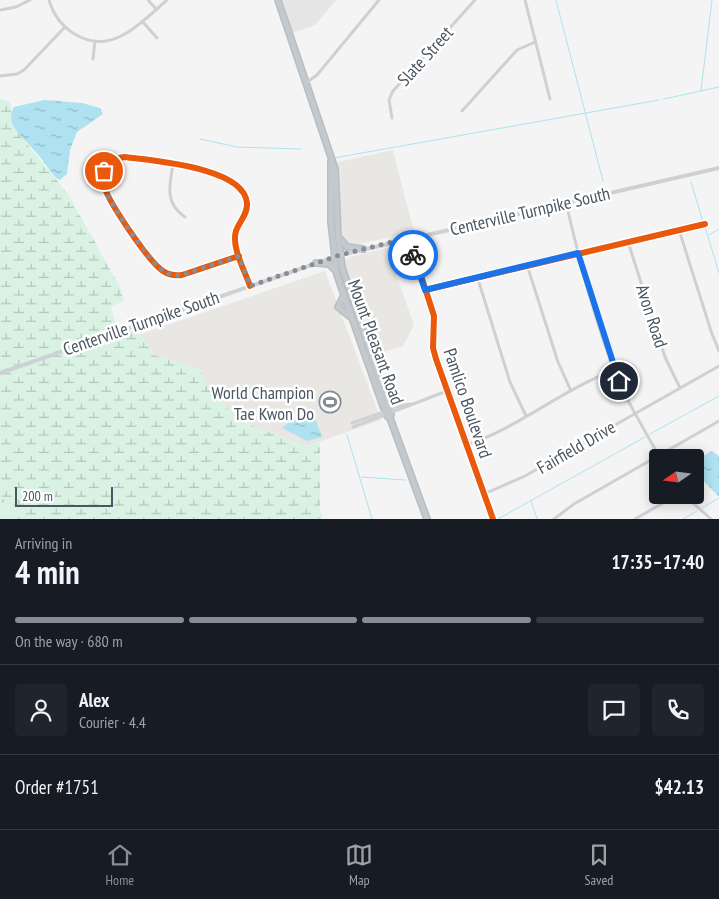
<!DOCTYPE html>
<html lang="en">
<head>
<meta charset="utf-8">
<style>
  :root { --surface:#171b24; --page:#20242c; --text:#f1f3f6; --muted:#9ea1a6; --line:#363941; --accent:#868d94 }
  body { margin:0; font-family:"PT Sans Narrow",sans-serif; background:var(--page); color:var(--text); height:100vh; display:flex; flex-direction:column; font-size:19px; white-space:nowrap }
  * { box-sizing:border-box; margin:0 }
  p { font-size:16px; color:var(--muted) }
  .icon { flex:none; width:28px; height:28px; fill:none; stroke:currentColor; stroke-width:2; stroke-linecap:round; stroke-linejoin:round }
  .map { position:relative; height:519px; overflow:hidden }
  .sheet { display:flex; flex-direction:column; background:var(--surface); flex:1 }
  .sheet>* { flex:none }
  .needle { width:32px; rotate:256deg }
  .tools { position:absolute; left:649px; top:449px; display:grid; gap:10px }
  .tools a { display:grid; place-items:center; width:55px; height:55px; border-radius:5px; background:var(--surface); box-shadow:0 2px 12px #0003; font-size:25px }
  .scale { position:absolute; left:15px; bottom:12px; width:98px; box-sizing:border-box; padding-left:5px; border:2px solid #4a5661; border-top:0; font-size:14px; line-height:18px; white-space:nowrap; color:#4a5661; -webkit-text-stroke:4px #fff; paint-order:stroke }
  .pin { position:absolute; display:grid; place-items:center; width:42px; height:42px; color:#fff; margin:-21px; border:2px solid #fff; border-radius:50%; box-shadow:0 1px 5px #0007 }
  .courier { position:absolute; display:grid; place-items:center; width:50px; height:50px; margin:-25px; border:4px solid #1a73e8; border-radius:50%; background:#fff; color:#222; box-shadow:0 1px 6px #0007 }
  .head em { font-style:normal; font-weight:800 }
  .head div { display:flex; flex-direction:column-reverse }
  .head { display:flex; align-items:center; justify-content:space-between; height:85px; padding:0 15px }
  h1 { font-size:32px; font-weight:800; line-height:38px }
  .bar { display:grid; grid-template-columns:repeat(4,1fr); gap:8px 5px; align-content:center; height:60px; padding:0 15px }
  .bar i { height:6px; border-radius:4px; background:var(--line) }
  .bar .on { background:var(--accent) }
  .bar p { grid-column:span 4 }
  .line { display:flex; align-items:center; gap:12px; padding:0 15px; border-top:1px solid var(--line) }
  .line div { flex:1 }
  .round { display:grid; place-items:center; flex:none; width:52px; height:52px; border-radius:5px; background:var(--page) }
  .tab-bar { display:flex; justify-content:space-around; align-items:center; height:70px; border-top:1px solid var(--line); background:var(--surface); font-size:14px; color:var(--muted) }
  .tab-bar a { display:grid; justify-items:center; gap:2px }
  .tab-bar .on { color:var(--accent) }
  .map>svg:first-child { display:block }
  .commercial { fill:#e8e7e3 }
  .education { fill:#e6e5e6 }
  .forest { fill:url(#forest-crowns) }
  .wetland { fill:url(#wetland-marsh) }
  .water { fill:url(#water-ripples) }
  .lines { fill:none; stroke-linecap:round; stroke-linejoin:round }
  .stream { stroke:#aee2f0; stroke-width:1 }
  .trunk-casing { stroke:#b9bec3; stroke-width:8 }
  .minor { stroke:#ced0d2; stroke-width:3 }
  .secondary { stroke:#ced0d4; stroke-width:4 }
  .trunk { stroke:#c4c9cd; stroke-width:5 }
  .cycleway-casing { stroke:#fff; stroke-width:9 }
  .cycleway { stroke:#e8590c; stroke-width:6 }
  .done { stroke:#868d94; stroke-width:5; stroke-dasharray:0 9 }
  .route { stroke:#1a73e8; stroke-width:6 }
  .labels { text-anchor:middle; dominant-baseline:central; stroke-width:5; stroke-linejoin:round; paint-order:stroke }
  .street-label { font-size:18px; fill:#4a5661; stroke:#fff }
  .poi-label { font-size:18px; fill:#4a5661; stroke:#fff; text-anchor:end }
</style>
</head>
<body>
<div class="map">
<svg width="719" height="519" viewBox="0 0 719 519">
  <defs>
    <pattern id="forest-crowns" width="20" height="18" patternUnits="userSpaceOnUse" patternTransform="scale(1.25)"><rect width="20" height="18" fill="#d9f2e3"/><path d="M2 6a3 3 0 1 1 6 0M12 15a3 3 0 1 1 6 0" fill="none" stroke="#b2c7bb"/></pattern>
    <pattern id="wetland-marsh" width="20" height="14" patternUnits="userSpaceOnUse" patternTransform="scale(1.25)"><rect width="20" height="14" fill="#d9f2e3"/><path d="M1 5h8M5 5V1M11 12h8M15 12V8" fill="none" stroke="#b2c7bb"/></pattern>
    <pattern id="water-ripples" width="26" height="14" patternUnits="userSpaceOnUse" patternTransform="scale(1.25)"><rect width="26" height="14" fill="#aee2f0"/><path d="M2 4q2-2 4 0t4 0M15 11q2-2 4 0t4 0" fill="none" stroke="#90bac6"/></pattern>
  </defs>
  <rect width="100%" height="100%" fill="#f4f4f4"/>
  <g class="commercial">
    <path d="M393,150l21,82 -65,14 -8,-7 -3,-77z"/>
    <path d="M387,248l27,77 -11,21 -28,9 -30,-93 4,-5z"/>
    <path d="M325,271l56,149 -74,26 -68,-25 -32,-35 -6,-16 -47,-15 -13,-21z"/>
  </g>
  <path class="education" d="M283,0h53l-21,25 -22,8z"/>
  <path class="forest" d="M0,493l17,26h-17z"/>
  <path class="wetland" d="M0,98l10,4 4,26 54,66 52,93 4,14 -13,5 5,21 25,7 13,21 47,15 6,16 32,35 68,25 13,-4v68l3,9h-306l-17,-26z"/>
  <g class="water">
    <path d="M44,100l38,3 18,5 3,6 -26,18 -7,18 -3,24 -7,6 -5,-3c-8,-10 -15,-21 -23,-29 -10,-12 -28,-24 -18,-41z"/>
    <path d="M309,413l5,3 8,21 -15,4 -25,-13 16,-13z"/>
    <path d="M712,451l7,5v41l-24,-25 1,-12z"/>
  </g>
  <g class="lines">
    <g class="stream">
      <path d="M556,0l47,181"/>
      <path d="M701,91l11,-91"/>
      <path d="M664,99l55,-12"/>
      <path d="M200,139l37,8 64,2"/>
      <path d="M334,158l325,-58"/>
      <path d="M691,182l12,40"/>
      <path d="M705,227l14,46"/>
      <path d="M709,235l10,-6"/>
      <path d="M650,434l69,-38"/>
      <path d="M347,435l25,84"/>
      <path d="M361,477l44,3"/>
      <path d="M531,501l6,18"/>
      <path d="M702,508l17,-10"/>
      <path d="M498,519l147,-82"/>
      <path d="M683,519l14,-8"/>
    </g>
    <g class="trunk-casing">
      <g id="trunk">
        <path d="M278,0l57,169 3,66 4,32 49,147 -1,4 37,101"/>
        <path d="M331,162v60l6,53 46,131 4,10 3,2"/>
        <path d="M340,239l7,8 16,2"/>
        <path d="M316,263l13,1 6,6"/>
        <path d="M343,297l-5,10 11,9"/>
      </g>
    </g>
    <g class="minor">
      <path d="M49,0c9,30 41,52 72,36 17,-8 32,-24 46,-36"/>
      <path d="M148,0l8,9"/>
      <path d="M525,0l25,99"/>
      <path d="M0,10l16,-3 14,-7"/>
      <path d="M142,21l15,17"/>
      <path d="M93,59l2,-18"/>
      <path d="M0,76l17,-2 7,-4 40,-42"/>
      <path d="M307,82l10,-7 62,-75"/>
      <path d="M462,111l55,-61 18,-8"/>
      <path d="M392,118l-3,-18 4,-9 82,-91"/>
      <path d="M173,165c-4,21 -8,39 12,52"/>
      <path d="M566,203c14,59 29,120 52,177 12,27 28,52 42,78"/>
      <path d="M679,230l33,104 7,17"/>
      <path d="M409,239l25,77 -1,32 3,11 57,160"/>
      <path d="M628,242l37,115 15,31"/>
      <path d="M239,256l-57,19c-7,1 -13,0 -19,-4 -14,-9 -58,-73 -60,-89 -2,-14 9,-24 22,-25 28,4 119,10 122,46 1,11 -8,19 -11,28 -5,16 9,40 14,55"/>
      <path d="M527,265l31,97 13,29"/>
      <path d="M477,276l33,106 16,34"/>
      <path d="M425,290l280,-66"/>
      <path d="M352,423l52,-18 7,-1"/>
      <path d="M353,427l94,-36"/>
      <path d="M466,445c53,-17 96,-56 149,-75"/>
      <path d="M484,494l41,-18 194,-110"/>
      <path d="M684,495l27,24"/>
      <path d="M554,519l20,-15 145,-83"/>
      <path d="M635,519l42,-24"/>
    </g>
    <path class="secondary" d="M0,373l340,-118 379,-87"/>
    <use href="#trunk" class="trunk"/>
    <g class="cycleway-casing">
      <g id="cycleway">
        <path d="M409,238l25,78 -1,32 3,11 57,160"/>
        <path d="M239,256l-57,19c-7,1 -13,0 -19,-4 -14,-9 -58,-73 -60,-89 -2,-14 9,-24 22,-25 28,4 119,10 122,46 1,11 -8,19 -11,28 -5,16 9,40 14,55"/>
        <path d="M425,290l280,-66"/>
      </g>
    </g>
    <use href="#cycleway" class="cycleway"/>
  </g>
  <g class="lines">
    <path class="done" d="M104,171c-1,4 -2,8 -1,12 3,17 46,78 60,88 5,4 12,5 19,4l57,-19 11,30 90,-31 68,-17 5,17"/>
    <path class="route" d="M413,255l12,35 153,-37 41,128"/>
  </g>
  <defs>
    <g id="stadium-ring" transform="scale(1.125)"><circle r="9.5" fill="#fff" stroke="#868d94" stroke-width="1.5"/><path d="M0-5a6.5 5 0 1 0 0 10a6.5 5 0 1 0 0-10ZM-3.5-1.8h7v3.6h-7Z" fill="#868d94"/></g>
  </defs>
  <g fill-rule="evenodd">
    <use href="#stadium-ring" x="330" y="402"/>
  </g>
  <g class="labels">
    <g class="street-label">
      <text transform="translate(425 56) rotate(-48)">Slate Street</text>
      <text transform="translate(530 211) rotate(-13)">Centerville Turnpike South</text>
      <text transform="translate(652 316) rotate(72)">Avon Road</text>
      <text transform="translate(141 323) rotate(-19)">Centerville Turnpike South</text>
      <text transform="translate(376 342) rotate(70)">Mount Pleasant Road</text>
      <text transform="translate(468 403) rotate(71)">Pamlico Boulevard</text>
      <text transform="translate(576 447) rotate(-30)">Fairfield Drive</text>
    </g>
    <g class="poi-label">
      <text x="314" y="392">World Champion<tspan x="314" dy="21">Tae Kwon Do</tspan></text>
    </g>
  </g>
</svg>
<div class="tools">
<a><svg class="needle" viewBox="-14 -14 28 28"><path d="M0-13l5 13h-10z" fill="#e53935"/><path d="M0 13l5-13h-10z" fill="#9ea1a6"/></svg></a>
</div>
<div class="scale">200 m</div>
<div class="pin" style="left:104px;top:171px;background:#ea580c"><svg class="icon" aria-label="bag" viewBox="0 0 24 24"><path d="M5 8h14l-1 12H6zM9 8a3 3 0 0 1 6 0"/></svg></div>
<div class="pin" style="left:619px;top:381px;background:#1f2937"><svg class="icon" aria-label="home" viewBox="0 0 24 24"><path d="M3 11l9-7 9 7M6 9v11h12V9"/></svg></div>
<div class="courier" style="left:413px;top:255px"><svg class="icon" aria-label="bike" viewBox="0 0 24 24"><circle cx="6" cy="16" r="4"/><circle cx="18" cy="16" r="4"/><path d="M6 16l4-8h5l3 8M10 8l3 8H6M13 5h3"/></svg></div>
</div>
<section class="sheet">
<div class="head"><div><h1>4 min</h1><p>Arriving in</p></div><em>17:35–17:40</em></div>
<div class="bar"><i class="on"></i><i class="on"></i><i class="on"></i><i></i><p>On the way · 680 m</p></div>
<div class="line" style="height:90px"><a class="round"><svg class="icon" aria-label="person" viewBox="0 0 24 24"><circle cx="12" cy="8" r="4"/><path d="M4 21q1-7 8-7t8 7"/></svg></a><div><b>Alex</b><p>Courier · 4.4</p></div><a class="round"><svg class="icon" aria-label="chat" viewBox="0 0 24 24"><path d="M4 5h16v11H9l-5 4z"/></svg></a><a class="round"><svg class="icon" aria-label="phone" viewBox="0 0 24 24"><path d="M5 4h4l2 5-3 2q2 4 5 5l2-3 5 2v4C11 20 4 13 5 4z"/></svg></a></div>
<div class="line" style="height:65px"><div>Order #1751</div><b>$42.13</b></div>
</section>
<nav class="tab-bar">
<a class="on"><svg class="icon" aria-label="home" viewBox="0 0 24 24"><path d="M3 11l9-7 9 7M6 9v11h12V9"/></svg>Home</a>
<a><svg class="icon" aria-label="map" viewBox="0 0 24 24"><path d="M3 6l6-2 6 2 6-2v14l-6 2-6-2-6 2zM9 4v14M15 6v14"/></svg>Map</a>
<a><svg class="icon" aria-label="saved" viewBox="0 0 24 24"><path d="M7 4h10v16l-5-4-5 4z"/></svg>Saved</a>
</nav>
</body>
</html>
